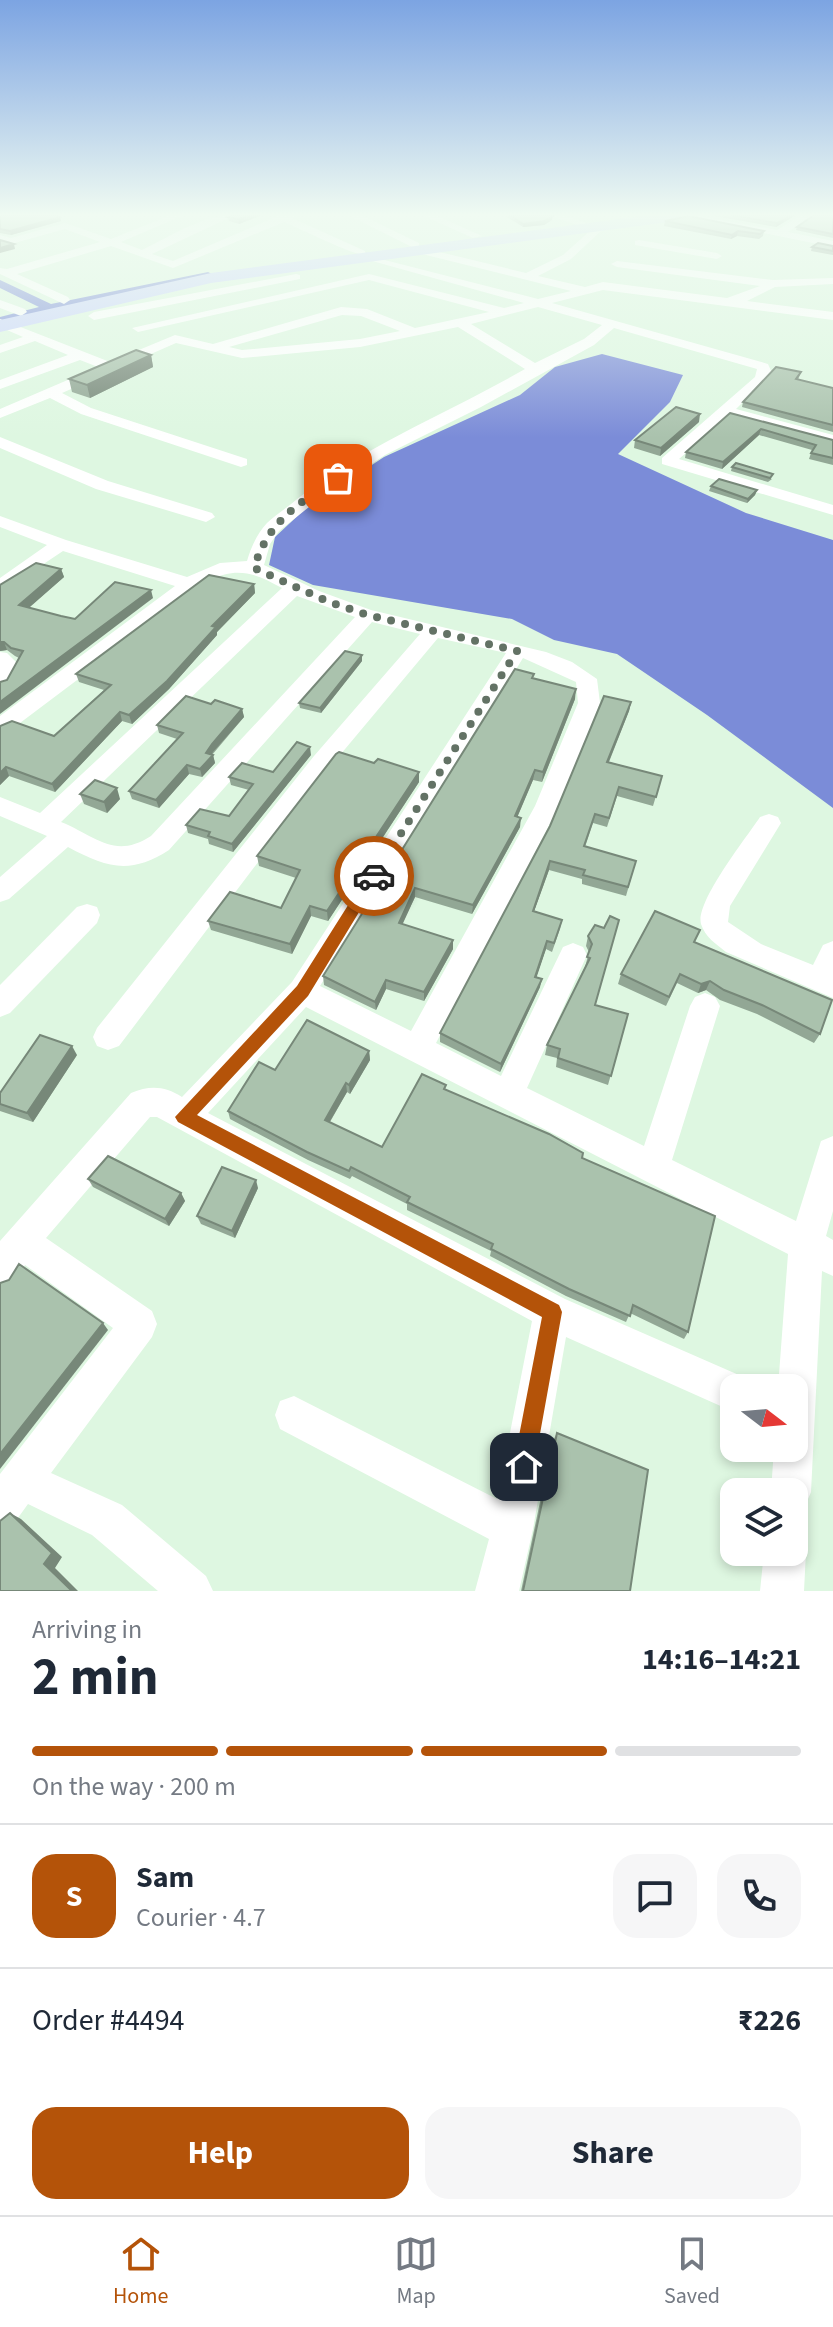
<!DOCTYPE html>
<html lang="en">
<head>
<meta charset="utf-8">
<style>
  :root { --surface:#fff; --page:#f6f6f7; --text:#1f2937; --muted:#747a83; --line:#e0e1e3; --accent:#b45309 }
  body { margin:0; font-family:"Source Sans 3",sans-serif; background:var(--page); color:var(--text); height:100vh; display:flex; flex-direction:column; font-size:30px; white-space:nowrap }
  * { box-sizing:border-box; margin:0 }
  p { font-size:26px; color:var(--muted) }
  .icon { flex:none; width:44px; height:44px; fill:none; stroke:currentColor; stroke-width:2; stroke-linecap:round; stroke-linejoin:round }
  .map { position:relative; height:1591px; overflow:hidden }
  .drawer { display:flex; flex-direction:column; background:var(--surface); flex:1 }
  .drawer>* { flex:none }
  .needle { width:52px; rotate:106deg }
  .controls { position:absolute; left:720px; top:1374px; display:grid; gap:16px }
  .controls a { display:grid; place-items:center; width:88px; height:88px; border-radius:16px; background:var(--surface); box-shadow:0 4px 12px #0003; font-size:40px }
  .pin { position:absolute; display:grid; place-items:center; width:68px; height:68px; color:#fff; margin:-34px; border-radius:16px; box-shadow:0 4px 12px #0006 }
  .courier { position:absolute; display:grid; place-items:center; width:80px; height:80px; margin:-40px; border:6px solid #b45309; border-radius:50%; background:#fff; color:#222; box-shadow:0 2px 10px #0007 }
  .head em { font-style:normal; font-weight:700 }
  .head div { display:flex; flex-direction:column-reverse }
  .head { display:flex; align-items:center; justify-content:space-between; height:136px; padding:0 32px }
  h1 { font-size:52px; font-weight:700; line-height:60px }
  .bar { display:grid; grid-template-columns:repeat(4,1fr); gap:12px 8px; align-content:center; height:96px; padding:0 32px }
  .bar i { height:10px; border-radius:6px; background:var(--line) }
  .bar .selected { background:var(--accent) }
  .bar p { grid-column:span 4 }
  .line { display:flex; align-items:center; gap:20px; padding:0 32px; border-top:2px solid var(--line) }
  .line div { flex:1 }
  .round { display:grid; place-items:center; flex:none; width:84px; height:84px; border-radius:24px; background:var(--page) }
  .cta { display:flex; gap:16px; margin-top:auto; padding:16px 32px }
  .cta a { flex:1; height:92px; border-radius:24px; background:var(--accent); color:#fff; font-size:32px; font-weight:700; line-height:92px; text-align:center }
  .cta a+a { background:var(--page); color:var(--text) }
  .tab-bar { display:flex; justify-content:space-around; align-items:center; height:112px; border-top:2px solid var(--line); background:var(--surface); font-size:22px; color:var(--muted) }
  .tab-bar a { display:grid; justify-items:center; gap:4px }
  .tab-bar .selected { color:var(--accent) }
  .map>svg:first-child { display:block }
  .water { fill:#7b8cd8 }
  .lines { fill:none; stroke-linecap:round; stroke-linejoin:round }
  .canal { fill:#7b8cd8; fill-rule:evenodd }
  .minor { fill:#fff; fill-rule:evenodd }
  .primary { fill:#cad4fc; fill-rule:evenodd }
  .wall { fill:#92a795 }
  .shaded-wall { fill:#778879 }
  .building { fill:#aac2ad; stroke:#778879; stroke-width:2 }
  .route { fill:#b45309 }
  .done { stroke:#637265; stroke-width:8; stroke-dasharray:0 14.4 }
</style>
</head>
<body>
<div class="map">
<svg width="833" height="1591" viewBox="0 0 833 1591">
  <rect width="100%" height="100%" fill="#def7e1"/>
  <path class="water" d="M602,354l81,21 -13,27 -52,52 128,59 87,27v268l-126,-93 -90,-61 -63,-14 -42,-21 -199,-34 -44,-20 6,-28 30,-28 79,-52 136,-62 35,-28z"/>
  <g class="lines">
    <path class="canal" d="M208,272l6,3 -2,2 -123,24 -89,24v-8l39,-10 -39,-19v-8l51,24z"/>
    <g class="minor">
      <path d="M171,215h13l-63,27 21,8c29,-14 60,-35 93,-35l-83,39 21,7 105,-45 19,-1 -5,3 73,33v4l173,44 33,-8 -157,-39v-4l-66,-33h13l58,28v4l107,26 37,-18 28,-25 -43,-15h15l40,14 -32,30 -33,17 47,11 18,-5 124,16 33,-12 -143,-19 -6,-3 6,-3 156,19 60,-2v6l-58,3 -28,14 86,11v8l-230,-30 -51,13 216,61 4,9 -36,36 97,26v10l-105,-29 -49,43 154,46v10l-171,-51v-6l93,-81 2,-8 -143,-41 -20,17 -113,62 -96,48 -61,40 -45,36 -9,13 -6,21 55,26 52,19 175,42 26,10 25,17 3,24 -41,103 -123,237 65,33 62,-129 10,-4 10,4 4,8 -60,133 117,58 46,-140 5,-9 10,-4 10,4 5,9 -48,154 124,61 25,-80 12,-5v75l-7,25 7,4v36l-11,-5 -11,221 -6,14 -11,5v-19h-23l3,-44h20v-60h-16l10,-134 -482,-247 -98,106 357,186 183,80 3,9h-17v24l-168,-75 -33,192 -14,62h-44l14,-52 -209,-110 -5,-14 5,-14 14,-5 203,103 35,-178 -375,-204h-7l-104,121 106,73 5,13 -5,13 -101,136 71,32 84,71 7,15h-55l-66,-56 -64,-31 -13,18 -15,6v-54l113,-146 -88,-63 -12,21 -13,5v-50l131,-148c19,-8 34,-7 51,4l110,-115 214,-329 -68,-15 -108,129 -211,279 -11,4 -11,-4 -4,-9 4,-9 217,-272 106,-122 -48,-12 -203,228c-39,25 -62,18 -101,-3l-59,52 -9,3v-25l47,-41 -47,-20v-19l40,16 242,-225c-25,-14 -44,-22 -72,-8l-202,152 -8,2v-18l175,-130 -112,-35 -63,42v-15l47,-33 -47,-18v-11l66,24 121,37 33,-14 27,-2c4,-14 10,-27 20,-38 8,-8 20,-15 29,-23 69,-55 153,-87 229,-131l-67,-42 -98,20 -118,11 -66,-15 -114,50 29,15 156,51v6l-6,2 -160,-53 -31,-16 -50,20v-9l98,-42 -18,-7 -80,29v-9l68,-25 -33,-14 -35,12v-8l23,-8 -23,-10v-8l110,43 65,-27 38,9 128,-37 26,2 48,19 74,-16 -120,-32 -231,52 -6,-4 237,-54 135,34 20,-5 -159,-44v-4c-10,1 -66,-27 -81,-33l-111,46 -62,-22 -94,28 51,23 2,3 -6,4 -64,-30v-6l7,1 93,-27 -35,-13 -54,15 -11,-3v-6l11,3 54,-15 46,16zM538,307l64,18 -18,14 -49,24 -64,-39zM342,315l19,1 39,15 -40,8 -118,11 -13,-3zM297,596l58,21 -204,219c-37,24 -55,0 -90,-14zM523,658l53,24 2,21 -43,103 -124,225 -91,-45z"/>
      <path d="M422,215h13l47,21 -9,2z"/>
      <path d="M673,215h20l84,15 24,-15h12l-25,17 45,9v6z"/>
      <path d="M639,240l78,13 5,3 -5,3 -82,-14v-4z"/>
      <path d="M296,274l4,1v4l-206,41 -6,-4 6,-4z"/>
      <path d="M0,300l25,9 2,3 -6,4 -21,-8z"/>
      <path d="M0,437l108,44 104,32 3,4 -9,5 -110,-33 -96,-41z"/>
      <path d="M0,652l7,1 14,14 -13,20 -8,2z"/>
      <path d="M769,814l9,3 3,6 -51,83 -2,16 33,22 52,21 10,-20 10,-4v57l-107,-46c-10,-8 -21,-15 -25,-28 -6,-22 46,-87 59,-107z"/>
      <path d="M87,904l10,3 3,8 -3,8 -87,90 -10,4v-32l77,-78z"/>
      <path d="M794,1535l6,2 6,15 -2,39h-44l4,-39h30z"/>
    </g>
    <path class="primary" d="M649,215h42l-8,5 -472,63 -211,49v-12l211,-47z"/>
  </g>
  <g class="wall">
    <path d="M0,215h59h-2l3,2 1,4 -50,14 -11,-2z"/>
    <path d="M262,215l-23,9 -10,-3 -1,-4z"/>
    <path d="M504,215h46l2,5 -8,5 -21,2z"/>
    <path d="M709,215h87l-20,12z"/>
    <path d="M833,215v23l-37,-8 1,-3z"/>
    <path d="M665,221l99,10 -1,5 -4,3 -22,-3 -6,3 -67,-13z"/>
    <path d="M833,246v9l-22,-4 1,-4z"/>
    <path d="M151,355l2,12 -63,31 -18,-6 -3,-13z"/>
    <path d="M801,372l-3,8 35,8v44l-91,-25 1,-5z"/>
    <path d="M730,413l103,27v25l-24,-6 3,-9 -53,-15 -37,34 -37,-11 1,-6z"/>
    <path d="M699,422l-39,34 -26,-8 1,-8z"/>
    <path d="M732,467l40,12 -4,3 -37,-11z"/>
    <path d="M711,486l46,4 -2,5 -8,8 -38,-12z"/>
    <path d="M61,569l3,8 -36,31 47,11 78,-21 -146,82 12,-22 -4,-2 -8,-6 -7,1v-66z"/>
    <path d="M254,584l1,9 -38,39v3l-48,54 -37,35 -10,-3 -67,71 -46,-16 -9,9v-59l54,10 50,-46 -25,-8 -3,-8z"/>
    <path d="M362,655v6l-41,52 -21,-5 -1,-5z"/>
    <path d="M534,678l41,21 -33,83 -9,-2 -16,37 3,10 -48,87 -57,-17 -13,27 51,25 -29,52 -38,-12 -10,21 -52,-25 -1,-9z"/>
    <path d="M631,702l-2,9 -20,51 53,14 -9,30 -36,-10 -10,31 -14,-4 -8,24 51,14 -10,35 -44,-12v-5l-33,-9 -15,41 28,9 -2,9 -8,23 -6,-3 -10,28 4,10 -40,85 -60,-30v-9z"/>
    <path d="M211,704l31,5 2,8 -32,38h1l2,8 -13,14 -13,-3 -30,34 -27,-9 -3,-8 48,-52 -18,-6 -2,-8z"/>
    <path d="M311,755l-78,97 -24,-8 -1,-5 -20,-6 -2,-8 43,-9 20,-26 -18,-5 -2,-8 44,-5z"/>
    <path d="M374,763l45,9v10l-91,139 -17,-5 -19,38 -81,-24 -3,-9 73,-13 15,-30 -37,-12 -2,-10z"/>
    <path d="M80,794l40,5 -13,14 -23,-9z"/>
    <path d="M595,925v80l33,9 -20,71 -52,-18 1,-9 -12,-3 2,-10 38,-78 4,-15 -3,-6 2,-10z"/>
    <path d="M695,942l125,92 -6,9 -57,-29 -37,-14 -14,-10 -8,3 -21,-10 -11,23 -48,-22 3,-10z"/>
    <path d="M369,1051l1,9 -20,34 -3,-2 -17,30 52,25 63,-57 137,68 106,174 -4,7 -54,-26 -4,9 -60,-26 -76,-40 1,-5 -84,-41v-6l-55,-28 -2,3 -42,-19 -78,-41 -2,-8 47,-41z"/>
    <path d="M77,1055l-44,67 -33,-11v-18z"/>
    <path d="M88,1179l93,14 4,8 -16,25 -76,-39z"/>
    <path d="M258,1188l-23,50 -34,-14 -4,-8z"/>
    <path d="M557,1433l73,158h-109l32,-150z"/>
  </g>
  <g class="shaded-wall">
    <path d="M250,215h12l-23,9 -1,-5z"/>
    <path d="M791,215h5l-20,12 1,-4z"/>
    <path d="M553,216l-1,4 -8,5 -21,2v-3z"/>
    <path d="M60,217l1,4 -50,14 -1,-4z"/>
    <path d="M738,231l-1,5 -6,3 1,-4z"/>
    <path d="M14,244l1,5 -15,4v-5z"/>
    <path d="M151,355l2,12 -63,31 -3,-13z"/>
    <path d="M700,414l-1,8 -39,34 1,-8z"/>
    <path d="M761,429l-2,6 -37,34 1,-7z"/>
    <path d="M757,490l-2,5 -8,8 1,-4z"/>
    <path d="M61,569l3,8 -42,37 -3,-9z"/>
    <path d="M254,584l1,9 -38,39v3l-48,54 -37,35 -3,-9 83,-89z"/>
    <path d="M151,590l2,8 -153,116v-12z"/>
    <path d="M0,642h4l3,8 -7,1z"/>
    <path d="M362,655v6l-41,52 -1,-5z"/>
    <path d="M576,689l-1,10 -33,83 1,-10z"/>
    <path d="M631,702l-2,9 -24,60 2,-9z"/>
    <path d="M242,709l2,8 -31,35 -5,9 5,-6 2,8 -13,14 -2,-8 6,-16 6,-9z"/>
    <path d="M120,712l2,9 -67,71 -3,-8z"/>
    <path d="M310,747l1,8 -78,97 -1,-8z"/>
    <path d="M187,765l2,9 -30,34 -3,-8z"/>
    <path d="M6,767l3,9 -9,9v-12z"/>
    <path d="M535,770l-2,10 -19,45 1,-9z"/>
    <path d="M419,772v10l-91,139 -1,-10z"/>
    <path d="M117,788l3,11 -13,14 -3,-11z"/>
    <path d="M521,818l-1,9 -48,87 1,-9z"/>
    <path d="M550,861l-1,9 -18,50 2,-9z"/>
    <path d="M415,888v9l-16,35v-9z"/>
    <path d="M310,906l1,10 -19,38 -2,-10z"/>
    <path d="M453,940v9l-29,52v-9z"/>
    <path d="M547,941l-1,8 -12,36 1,-8z"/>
    <path d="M542,979l-2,8 -40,85 1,-8z"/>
    <path d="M386,980v9l-10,21 -1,-8z"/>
    <path d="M710,981l-4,9 -8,3 3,-9z"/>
    <path d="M72,1046l5,9 -44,67 -6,-9z"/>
    <path d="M369,1051l1,9 -20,34 -1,-9z"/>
    <path d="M346,1083l1,9 -21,36 -1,-8z"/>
    <path d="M256,1180l2,8 -23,50 -3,-7z"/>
    <path d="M181,1193l4,8 -16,25 -4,-7z"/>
    <path d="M103,1323l5,7 -108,139v-15z"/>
    <path d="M10,1513l11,6 41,38 -7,11 23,23h-6l-28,-27z"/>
  </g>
  <g class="building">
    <path d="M0,215h56l4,2 -50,14 -10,-2z"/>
    <path d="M232,215h18l-12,4 -10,-2z"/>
    <path d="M510,215h40l3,1 -9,5 -21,3z"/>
    <path d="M731,215h60l-14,8z"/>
    <path d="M814,215h19v19l-36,-7z"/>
    <path d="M688,216l76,15 -4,3 -22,-3 -6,4 -67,-14z"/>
    <path d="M0,240l14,4 -14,4z"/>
    <path d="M818,243l15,3v5l-21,-4z"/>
    <path d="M136,350l15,5 -64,30 -18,-6z"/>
    <path d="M776,367l25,5 -5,7 37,9v37l-90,-23z"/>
    <path d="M676,407l24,7 -39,34 -26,-8z"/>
    <path d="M730,413l103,27v18l-22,-5 5,-8 -55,-16 -38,33 -37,-10z"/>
    <path d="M736,463l37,11 -3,4 -38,-11z"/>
    <path d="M719,479l38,11 -9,9 -37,-13z"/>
    <path d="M36,563l25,6 -42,36 42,11 14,3 40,-37 36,8 -151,112v-20l7,-2 16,-29 -12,-3 -7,-6h-4v-57z"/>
    <path d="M209,575l45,9 -42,42 4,1 -49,54 -38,34 -9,-3 -68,72 -46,-17 -6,6v-47l12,-5 42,15 57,-51 -35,-11z"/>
    <path d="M345,651l17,4 -42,53 -21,-5z"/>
    <path d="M515,669l19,5 -2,4 44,11 -33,83 -8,-2 -20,46 6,2 -48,87 -58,-17 -16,35 54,17 -29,52 -38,-12 -11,22 -52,-26z"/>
    <path d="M186,696l25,8 4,-4 27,9 -30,35 -6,9 7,2 -13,14 -13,-4 -31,35 -27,-9 54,-58 -26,-8z"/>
    <path d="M604,696l27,6 -24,60 55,14 -6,21 -37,-10 -10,31 -14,-4 -11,32 52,15 -8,26 -45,-12 2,-5 -35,-9 -17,50 29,9 -8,23 -7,-2 -12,36 7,2 -41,85 -61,-31 110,-207z"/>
    <path d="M297,742l13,5 -78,97 -24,-8 2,-4 -24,-7 14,-16 29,7 24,-32 -24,-7 13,-14 31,9z"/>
    <path d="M339,752l35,11 4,-4 41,13 -92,139 -17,-5 -20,38 -82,-23 22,-29 51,16 19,-38 -43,-14 79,-102z"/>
    <path d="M95,780l22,8 -13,14 -24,-8z"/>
    <path d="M655,911l45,19 -6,12 138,58 -12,34 -58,-29 -38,-15 -14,-9 -9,3 -21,-10 -11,23 -48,-23z"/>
    <path d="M610,916l9,4 -24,85 33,9 -17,62 -53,-18 2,-9 -13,-4 43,-87 -3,-1 5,-13 -4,-8 7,-11 9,3z"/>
    <path d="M307,1020l62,31 -20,34 -3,-2 -21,37 57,27 40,-73 24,11 -2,4 105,45 34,19 -1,5 133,58 -27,116 -55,-27 -3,11 -61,-27 -78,-40 2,-5 -86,-42 3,-5 -59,-30 -2,4 -42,-19 -79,-41 31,-49 16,8z"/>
    <path d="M40,1035l32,11 -45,67 -27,-9v-11z"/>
    <path d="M108,1156l73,37 -16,26 -77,-40z"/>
    <path d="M222,1167l34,13 -24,51 -35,-15z"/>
    <path d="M19,1264l84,59 -103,131v-171l9,-3z"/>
    <path d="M557,1433l91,37 -18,121h-107z"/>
    <path d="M10,1513l42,40 -8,11 28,27h-72v-70z"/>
  </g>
  <linearGradient id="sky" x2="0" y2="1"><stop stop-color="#7ca4e2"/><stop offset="0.49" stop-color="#f0fbf2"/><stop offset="1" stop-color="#f0fbf2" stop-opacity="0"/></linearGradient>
  <rect width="833" height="438" fill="url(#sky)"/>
  <path class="route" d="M374,870l7,6 -73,120 -111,119 362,190 3,7 -28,155 -3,8 -7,3 -8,-3 -3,-8 29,-150 -364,-195 -3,-5 122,-131 72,-114z"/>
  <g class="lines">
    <path class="done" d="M338,478c-39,25 -70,43 -84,90l75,34 39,13 149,36 -143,225"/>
  </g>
</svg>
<div class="controls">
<a><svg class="needle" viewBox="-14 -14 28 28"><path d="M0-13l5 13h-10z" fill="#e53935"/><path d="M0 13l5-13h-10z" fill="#747a83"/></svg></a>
<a><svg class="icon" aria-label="layers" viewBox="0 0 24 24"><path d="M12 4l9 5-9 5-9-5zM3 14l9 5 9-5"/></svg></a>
</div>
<div class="pin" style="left:338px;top:478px;background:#ea580c"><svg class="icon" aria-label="bag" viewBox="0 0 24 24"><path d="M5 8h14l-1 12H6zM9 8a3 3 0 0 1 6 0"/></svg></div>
<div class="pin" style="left:524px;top:1467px;background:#1f2937"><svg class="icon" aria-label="home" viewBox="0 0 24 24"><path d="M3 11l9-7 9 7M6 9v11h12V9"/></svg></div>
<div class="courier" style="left:374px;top:876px"><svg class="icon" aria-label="car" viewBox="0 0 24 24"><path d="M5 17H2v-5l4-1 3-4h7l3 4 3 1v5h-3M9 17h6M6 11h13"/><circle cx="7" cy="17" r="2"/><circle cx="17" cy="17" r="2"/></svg></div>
</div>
<section class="drawer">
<div class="head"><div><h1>2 min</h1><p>Arriving in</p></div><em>14:16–14:21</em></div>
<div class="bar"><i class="selected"></i><i class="selected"></i><i class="selected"></i><i></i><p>On the way · 200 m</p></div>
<div class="line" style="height:144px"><b class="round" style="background:var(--accent);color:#fff">S</b><div><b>Sam</b><p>Courier · 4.7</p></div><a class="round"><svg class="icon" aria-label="chat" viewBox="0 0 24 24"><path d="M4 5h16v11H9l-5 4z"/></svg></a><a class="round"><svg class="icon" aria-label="phone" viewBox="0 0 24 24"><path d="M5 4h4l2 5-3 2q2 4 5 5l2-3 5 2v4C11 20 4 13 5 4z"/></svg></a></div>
<div class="line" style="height:104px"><div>Order #4494</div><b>₹226</b></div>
<div class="cta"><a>Help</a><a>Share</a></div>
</section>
<nav class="tab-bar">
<a class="selected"><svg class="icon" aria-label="home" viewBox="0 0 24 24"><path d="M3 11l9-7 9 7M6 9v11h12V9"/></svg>Home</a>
<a><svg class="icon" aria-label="map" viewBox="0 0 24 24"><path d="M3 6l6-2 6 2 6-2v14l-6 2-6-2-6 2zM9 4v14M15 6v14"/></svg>Map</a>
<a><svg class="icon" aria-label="saved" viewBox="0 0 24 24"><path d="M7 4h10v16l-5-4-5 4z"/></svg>Saved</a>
</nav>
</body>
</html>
